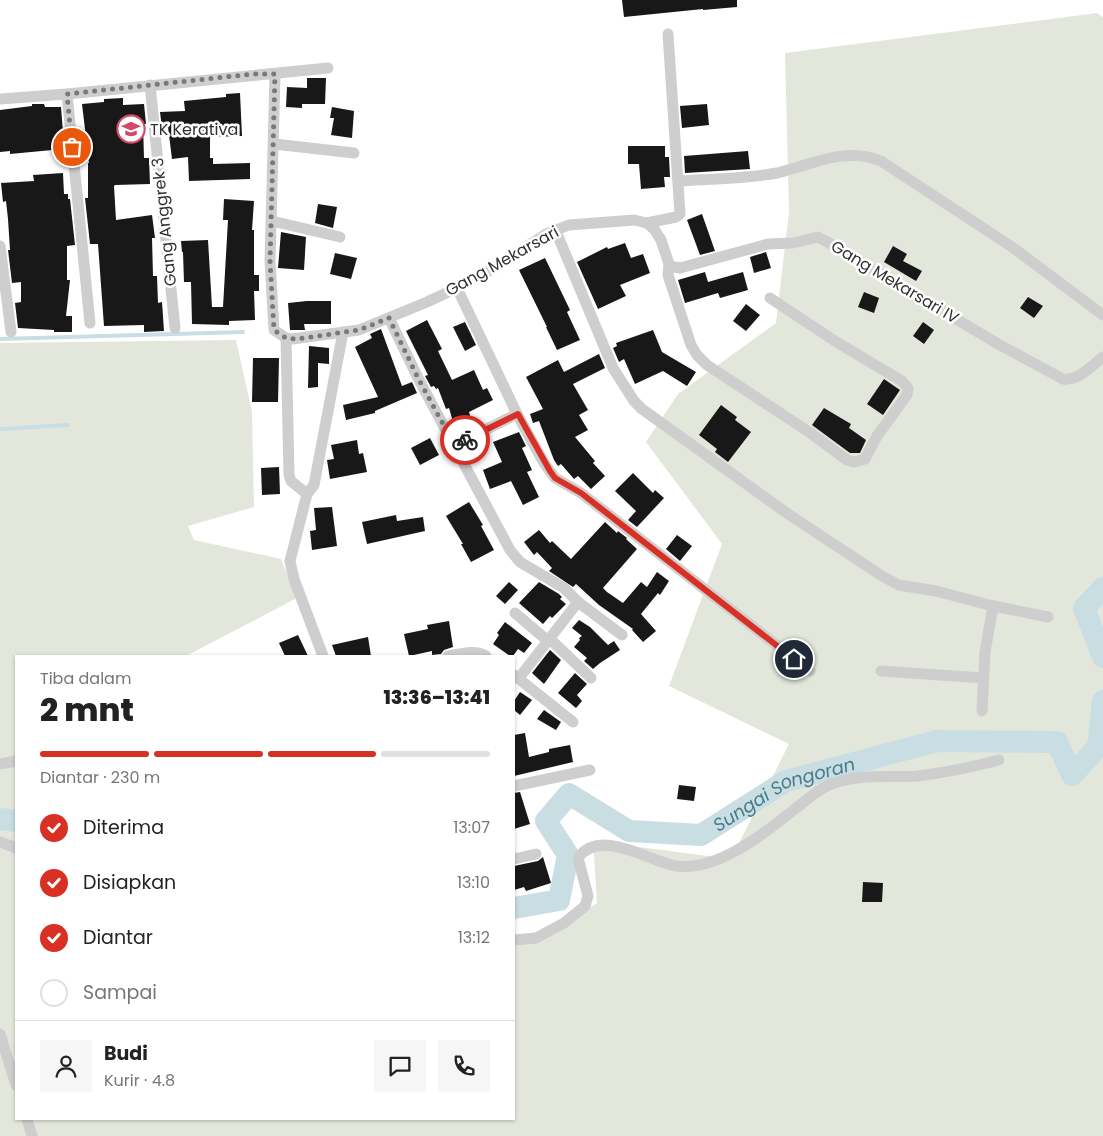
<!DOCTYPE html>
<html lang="id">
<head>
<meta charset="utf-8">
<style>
  :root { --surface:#fff; --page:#f6f6f6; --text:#222; --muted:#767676; --line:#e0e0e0; --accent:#d93025 }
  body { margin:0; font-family:Poppins,sans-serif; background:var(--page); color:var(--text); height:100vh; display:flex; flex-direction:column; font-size:19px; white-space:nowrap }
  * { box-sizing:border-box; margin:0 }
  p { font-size:16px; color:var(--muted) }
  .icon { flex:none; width:28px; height:28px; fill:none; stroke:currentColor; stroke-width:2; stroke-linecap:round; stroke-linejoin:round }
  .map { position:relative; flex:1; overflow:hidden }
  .side { position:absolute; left:15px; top:655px; width:500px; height:465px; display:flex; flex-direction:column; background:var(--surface); border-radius:0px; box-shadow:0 1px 4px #0004 }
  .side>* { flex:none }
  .pin { position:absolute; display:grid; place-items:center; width:42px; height:42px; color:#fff; margin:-21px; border:2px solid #fff; border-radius:50%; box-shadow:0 1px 5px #0007 }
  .courier { position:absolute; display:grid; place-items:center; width:50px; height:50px; margin:-25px; border:4px solid #d93025; border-radius:50%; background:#fff; color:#222; box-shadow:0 1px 6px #0007 }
  .overview em { font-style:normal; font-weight:800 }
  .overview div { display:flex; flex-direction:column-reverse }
  .overview { display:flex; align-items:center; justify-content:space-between; height:85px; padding:0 25px }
  h1 { font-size:32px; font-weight:800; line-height:38px }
  .bar { display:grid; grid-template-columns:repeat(4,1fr); gap:8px 5px; align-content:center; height:60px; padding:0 25px }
  .bar i { height:6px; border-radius:4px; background:var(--line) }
  .bar .active { background:var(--accent) }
  .bar p { grid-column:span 4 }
  .line { display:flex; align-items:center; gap:12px; padding:0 25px; border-top:1px solid var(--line) }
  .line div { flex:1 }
  .round { display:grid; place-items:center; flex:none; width:52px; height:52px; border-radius:0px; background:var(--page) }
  ol { padding:0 25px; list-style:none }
  li { display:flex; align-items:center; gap:15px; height:55px }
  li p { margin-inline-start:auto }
  li .icon { padding:5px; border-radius:50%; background:var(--accent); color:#fff; stroke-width:4 }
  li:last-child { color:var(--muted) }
  li i { width:28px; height:28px; border:2px solid var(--line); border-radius:50% }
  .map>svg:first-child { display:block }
  .green { fill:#e3e7db }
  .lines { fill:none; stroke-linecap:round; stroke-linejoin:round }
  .stream { stroke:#c8dee3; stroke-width:4 }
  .river { stroke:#c8dee3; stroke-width:22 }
  .building { fill:#181818 }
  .street { stroke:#cecece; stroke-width:11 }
  .done { stroke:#797979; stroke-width:5; stroke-dasharray:0 9 }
  .route { stroke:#d93025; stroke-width:6 }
  .labels { text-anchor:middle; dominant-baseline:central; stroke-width:5; stroke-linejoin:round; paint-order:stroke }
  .poi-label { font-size:16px; fill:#313131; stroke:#fff; text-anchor:start }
  .street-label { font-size:16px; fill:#313131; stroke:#fff }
  .water-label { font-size:18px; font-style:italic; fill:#477b8b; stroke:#fff }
</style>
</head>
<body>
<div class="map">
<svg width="1103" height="1136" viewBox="0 0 1103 1136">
  <rect width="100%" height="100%" fill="#fff"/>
  <path class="green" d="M1097,13l6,4v1119h-1103v-793l236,-3 16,72 2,95 -66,19 6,14 87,19 16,39 -111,58h-170v463h498v-181l30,-4 53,-31 -4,-62 138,18 58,-115 -120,-58 53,-142 -76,-102 32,-48 98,-71 13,-111 -4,-159z"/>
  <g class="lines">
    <g class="stream">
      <path d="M0,339l243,-7"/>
      <path d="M0,429l68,-4"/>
    </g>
    <g class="river">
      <path d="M1103,588l-19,20 19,49"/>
      <path d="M0,819l16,2"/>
      <path id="s1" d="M514,908l45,-8 9,-45 -22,-34 23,-27 60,37 72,4 85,-54 151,-40 120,1 15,33 26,-28 5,-46"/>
    </g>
  </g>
  <g class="building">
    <path d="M622,0h115v7l-34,3v-1l-79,8z"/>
    <path d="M307,78h19l-1,26h-23v4l-16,-1 1,-20 20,1z"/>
    <path d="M240,93l2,43 -32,1v21h3v6l37,-1v16l-61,2 -1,-24 -16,2 -4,-32 -6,1 -2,-16 25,-1 -1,-10 42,-4v-3z"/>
    <path d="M123,98v7l21,-1 2,20h-3l1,34h5l1,26 -35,1 -1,1 2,34 36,-5 3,23h-3l1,38h4l1,27 4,-1 2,29 -20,1v-7l-40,1 -6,-82h-8l-5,-46h3v-35h1l-7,-59 22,-2v-3z"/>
    <path d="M32,104h12l1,3h16l2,25h-2l2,17 -53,5v-3l-10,1v-42l32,-4z"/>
    <path d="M707,104l2,21 -27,3 -2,-22z"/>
    <path d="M332,107l22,4 -2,27 -21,-3 3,-17h-4z"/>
    <path d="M628,146h37v11h4l1,20h-6l1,10 -24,2 -2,-25h-11z"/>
    <path d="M748,151l2,18 -65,4 -1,-17z"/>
    <path d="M63,173l1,21h4v5h2l5,46 -8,1v34h3l-4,36h6v16h-18v-2l-36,-2 -3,-25 6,-1v-20l-9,1 -4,-33h2l-2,-31 -2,-18 -3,1 -2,-19 33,-2 -1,-6z"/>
    <path d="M224,199l30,2 -2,29h2v45h5v16h-5l1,29 -26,1v4l-37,-1 -1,-42h-7l-1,-30h-1l-1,-11 27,-1 4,67h11l5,-87h-5z"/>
    <path d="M318,204l19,3 -4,21 -18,-5z"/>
    <path d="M702,214l13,37 -15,4 -13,-35z"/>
    <path d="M281,232l25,5 -2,33 -26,-2z"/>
    <path d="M625,243l6,15 12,-4 7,19 -30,12 6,11 -28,13 -21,-47 30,-15 1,2z"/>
    <path d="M893,246l14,8 -4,7 19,10 -6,10 -32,-19z"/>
    <path d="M766,252l5,16 -17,5 -4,-16z"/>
    <path d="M335,253l22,5 -6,21 -21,-5z"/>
    <path d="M545,258l25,52 -3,2 13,28 -23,10 -11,-23h1l-28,-57z"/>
    <path d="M705,272l3,10 35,-10 5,18 -28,8 -2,-5 -33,10 -7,-23z"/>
    <path d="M864,292l15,6 -5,15 -16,-6z"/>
    <path d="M1028,297l15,9 -9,12 -14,-10z"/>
    <path d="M307,301h24v23h-27l1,6h-15l-2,-27z"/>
    <path d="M746,304l14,11 -14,16 -13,-10z"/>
    <path d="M427,320l15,29 -4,2 14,29 22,-10 9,20 4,-2 6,12 -24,12 4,14 -17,6 -7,-24 -3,1 -8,-21 -2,1 -2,-3 -3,1 -6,-11 3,-1 -22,-44z"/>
    <path d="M465,322l11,23 -11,6 -12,-24z"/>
    <path d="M923,322l11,8 -10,14 -11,-8z"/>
    <path d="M381,329l21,57 10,-4 5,11 -42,18v2l-29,7 -3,-15 35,-8 -23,-50 17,-9 -2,-4z"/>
    <path d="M653,330l9,22 34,20 -9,14 -24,-15 -28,13 -11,-25 -5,3 -6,-14 4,-2 -1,-3z"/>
    <path d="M309,346l20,2v16l-11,-1v24l-10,1z"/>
    <path d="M599,354l6,14 -32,16 15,26 -9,5 9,15 -13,7 20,24 -2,2 12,13 -14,13 -13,-13 -4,3 -13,-15 -3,2 -4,-6 -15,-39 -6,2 -3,-9 13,-5 -17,-32 32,-17 6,12z"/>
    <path d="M253,358h26l-1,44h-26z"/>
    <path d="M884,379l16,11 -17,25 -16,-11z"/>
    <path d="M721,405l16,12 -2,3 16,12 -23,30 -13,-10 2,-3 -18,-14z"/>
    <path d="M824,408l27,16 -2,4 17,12 -6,13h-10l-38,-28z"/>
    <path d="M519,432l7,14 -4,2 10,22 -5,2 12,25 -16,8 -12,-24 -21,8 -7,-19 19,-8 -9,-20z"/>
    <path d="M430,438l9,17 -19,10 -9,-17z"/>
    <path d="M357,440l2,14 4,-1 4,19 -37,7 -3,-19 7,-1 -3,-14z"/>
    <path d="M279,467l1,27 -18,1 -1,-27z"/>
    <path d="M633,473l20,20 2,-3 9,8 -27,29 -9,-7 8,-9 -21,-20z"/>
    <path d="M469,502l14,23 -2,1 13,24 -23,12 -10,-18h2l-17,-28z"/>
    <path d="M332,507l5,39 -25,4 -2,-19 6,-1 -2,-22z"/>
    <path d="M396,515l1,6 26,-4 2,14 -58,13 -5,-22z"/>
    <path d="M605,522l12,11 1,-2 9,7 -1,1 11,10 -34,39 4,4 16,11 18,-21 6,5 10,-15 12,9 -9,14 -2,-2 -17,21 15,17 -13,11 -11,-12 1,-1 -34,-24 -23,-21 -3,3 -24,-16 3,-3 -15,-16 -3,3 -10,-13 15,-12 11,13 2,-2 19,18z"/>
    <path d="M677,535l15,11 -12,15 -14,-12z"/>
    <path d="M509,582l9,8 -13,14 -9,-8z"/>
    <path d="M539,582l20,12 3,3 -2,2 6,5 -14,14 -2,-2 -7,8 -24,-21z"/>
    <path d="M579,620l11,7 18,18 6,-4 6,9 -20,13 -7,6 -9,-8 3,-3 -13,-11 6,-7 -1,-2 3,-2 -10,-8z"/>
    <path d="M449,621l4,26 -9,3 -3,4 -9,1v-4l-23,5 -5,-22 24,-5 -1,-4z"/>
    <path d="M505,622l27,21 -8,10 -6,-4 -5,7h-3l-17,-12 6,-9 -2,-2z"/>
    <path d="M298,635l10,21h-23l-6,-13z"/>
    <path d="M368,637l3,19h-35l-4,-11z"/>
    <path d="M550,650l11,10 -17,24 -12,-11z"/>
    <path d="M575,673l12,11 -10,11 5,6 -6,7 -18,-15z"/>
    <path d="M520,692l12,8 -12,15 -6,-5v-9z"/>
    <path d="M544,710l17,12 -5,8 -19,-11z"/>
    <path d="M525,733l4,24 20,-5v-3l21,-4 3,17 -59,14v-41z"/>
    <path d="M679,785l17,2 -2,14 -17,-2z"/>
    <path d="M520,792l10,32 -16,5v-36z"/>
    <path d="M543,857l8,26 -25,8 -2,-4 -10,3v-24l24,-5z"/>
    <path d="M863,882l20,1 -1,19h-20z"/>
  </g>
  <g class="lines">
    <g class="street">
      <path d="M275,74l-5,187 4,69 12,8 6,1 67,-9 68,-28 30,-14 34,-18 55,-36 23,-9 65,-5 13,3 7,6 7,11 8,24 -1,11 23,70 6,10 10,10 102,67 38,28 7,2 11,-3 12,-23 30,-41 1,-7 -6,-7 -64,-38 -68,-45"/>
      <path d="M150,85l25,243"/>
      <path d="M67,94l23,229"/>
      <path d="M0,99l67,-5 261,-26"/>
      <path d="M274,144l80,9"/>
      <path d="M678,181c33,-2 67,-2 99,-8 34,-8 69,-27 104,-12l131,86 91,68"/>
      <path d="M272,221l68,16"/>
      <path d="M647,223l29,-6 4,-3 -12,-180"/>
      <path d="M555,229l58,139 21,33 8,8 146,105 94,62 17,9 37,6 53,14 59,12"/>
      <path d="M0,246l11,86"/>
      <path d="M669,266l11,2 88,-24 25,-1 25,-6 13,7 167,100 65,35c16,2 28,-13 40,-22"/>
      <path d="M457,288l60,126 27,49 11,15 26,15 229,178"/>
      <path d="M389,318l29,60 92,172 10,12 44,26 14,14 44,33"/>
      <path d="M286,338l3,137 2,6 16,13"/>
      <path d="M455,445l62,-31"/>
      <path d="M515,613l33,28"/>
      <path d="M550,639l41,39"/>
      <path d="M323,656l-29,-77 -4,-18 17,-67 7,-9 29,-153"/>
      <path d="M448,656c12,-2 27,-7 38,0"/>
      <path d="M881,671l102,7"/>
      <path d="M514,675l59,47"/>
      <path d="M519,678l59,-76"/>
      <path d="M982,711l3,-59 8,-46"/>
      <path d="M0,764l16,-3"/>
      <path d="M514,786l76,-16"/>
      <path d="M0,842l16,6"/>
      <path d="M514,859l22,-5"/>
      <path d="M514,940l22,-2 28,-15 21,-17 3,-10 -10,-38c22,-31 70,3 98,8 42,6 90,-34 120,-58 10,-7 20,-17 31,-22 28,-13 60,-8 90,-10 28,-3 55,-9 82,-16"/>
      <path d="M0,1034l16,51"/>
      <path d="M27,1119l5,17"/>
    </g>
  </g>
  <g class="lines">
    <path class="done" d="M72,147l-5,-53 186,-20h22l-5,187 4,69 12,8 11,1 62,-9 30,-12 29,60 37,68 10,-6"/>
    <path class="route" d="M465,440l53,-26 32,57 5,7 26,15 213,166"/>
  </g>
  <defs>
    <g id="school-ring" transform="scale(1.4375)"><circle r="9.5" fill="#fff" stroke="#d24969" stroke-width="1.5"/><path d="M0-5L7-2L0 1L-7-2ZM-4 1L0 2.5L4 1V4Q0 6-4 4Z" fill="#d24969"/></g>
  </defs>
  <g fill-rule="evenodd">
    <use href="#school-ring" x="131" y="129"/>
  </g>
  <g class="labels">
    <g class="poi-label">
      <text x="150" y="129">TK Kerativa</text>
    </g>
    <g class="street-label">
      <text transform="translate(164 222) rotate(-96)">Gang Anggrek 3</text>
      <text transform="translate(502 261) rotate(-29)">Gang Mekarsari</text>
      <text transform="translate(895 282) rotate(31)">Gang Mekarsari IV</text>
    </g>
    <g class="water-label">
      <text stroke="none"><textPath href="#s1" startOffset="404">Sungai Songoran</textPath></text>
    </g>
  </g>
</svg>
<div class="pin" style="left:72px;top:147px;background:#ea580c"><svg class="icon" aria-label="bag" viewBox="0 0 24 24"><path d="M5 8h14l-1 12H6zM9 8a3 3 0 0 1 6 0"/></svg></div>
<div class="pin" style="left:794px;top:659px;background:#1f2937"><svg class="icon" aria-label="home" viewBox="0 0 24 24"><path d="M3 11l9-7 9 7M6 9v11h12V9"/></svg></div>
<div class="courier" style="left:465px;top:440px"><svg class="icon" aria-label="bike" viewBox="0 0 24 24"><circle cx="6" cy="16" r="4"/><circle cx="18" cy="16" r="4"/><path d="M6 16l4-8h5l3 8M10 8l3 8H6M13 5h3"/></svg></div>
<section class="side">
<div class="overview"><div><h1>2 mnt</h1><p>Tiba dalam</p></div><em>13:36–13:41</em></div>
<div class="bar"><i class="active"></i><i class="active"></i><i class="active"></i><i></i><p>Diantar · 230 m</p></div>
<ol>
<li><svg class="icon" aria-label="check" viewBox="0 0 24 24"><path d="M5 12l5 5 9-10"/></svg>Diterima<p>13:07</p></li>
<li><svg class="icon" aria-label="check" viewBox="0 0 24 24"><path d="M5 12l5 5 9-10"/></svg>Disiapkan<p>13:10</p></li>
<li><svg class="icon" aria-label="check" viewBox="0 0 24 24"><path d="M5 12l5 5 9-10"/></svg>Diantar<p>13:12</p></li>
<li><i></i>Sampai</li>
</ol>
<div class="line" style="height:90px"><a class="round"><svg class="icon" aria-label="person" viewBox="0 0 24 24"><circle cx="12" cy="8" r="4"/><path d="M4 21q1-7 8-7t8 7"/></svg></a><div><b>Budi</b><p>Kurir · 4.8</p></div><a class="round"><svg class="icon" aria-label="chat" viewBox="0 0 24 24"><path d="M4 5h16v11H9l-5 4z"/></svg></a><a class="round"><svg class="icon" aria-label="phone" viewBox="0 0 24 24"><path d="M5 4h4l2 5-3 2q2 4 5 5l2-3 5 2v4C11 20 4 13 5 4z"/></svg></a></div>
</section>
</div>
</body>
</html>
